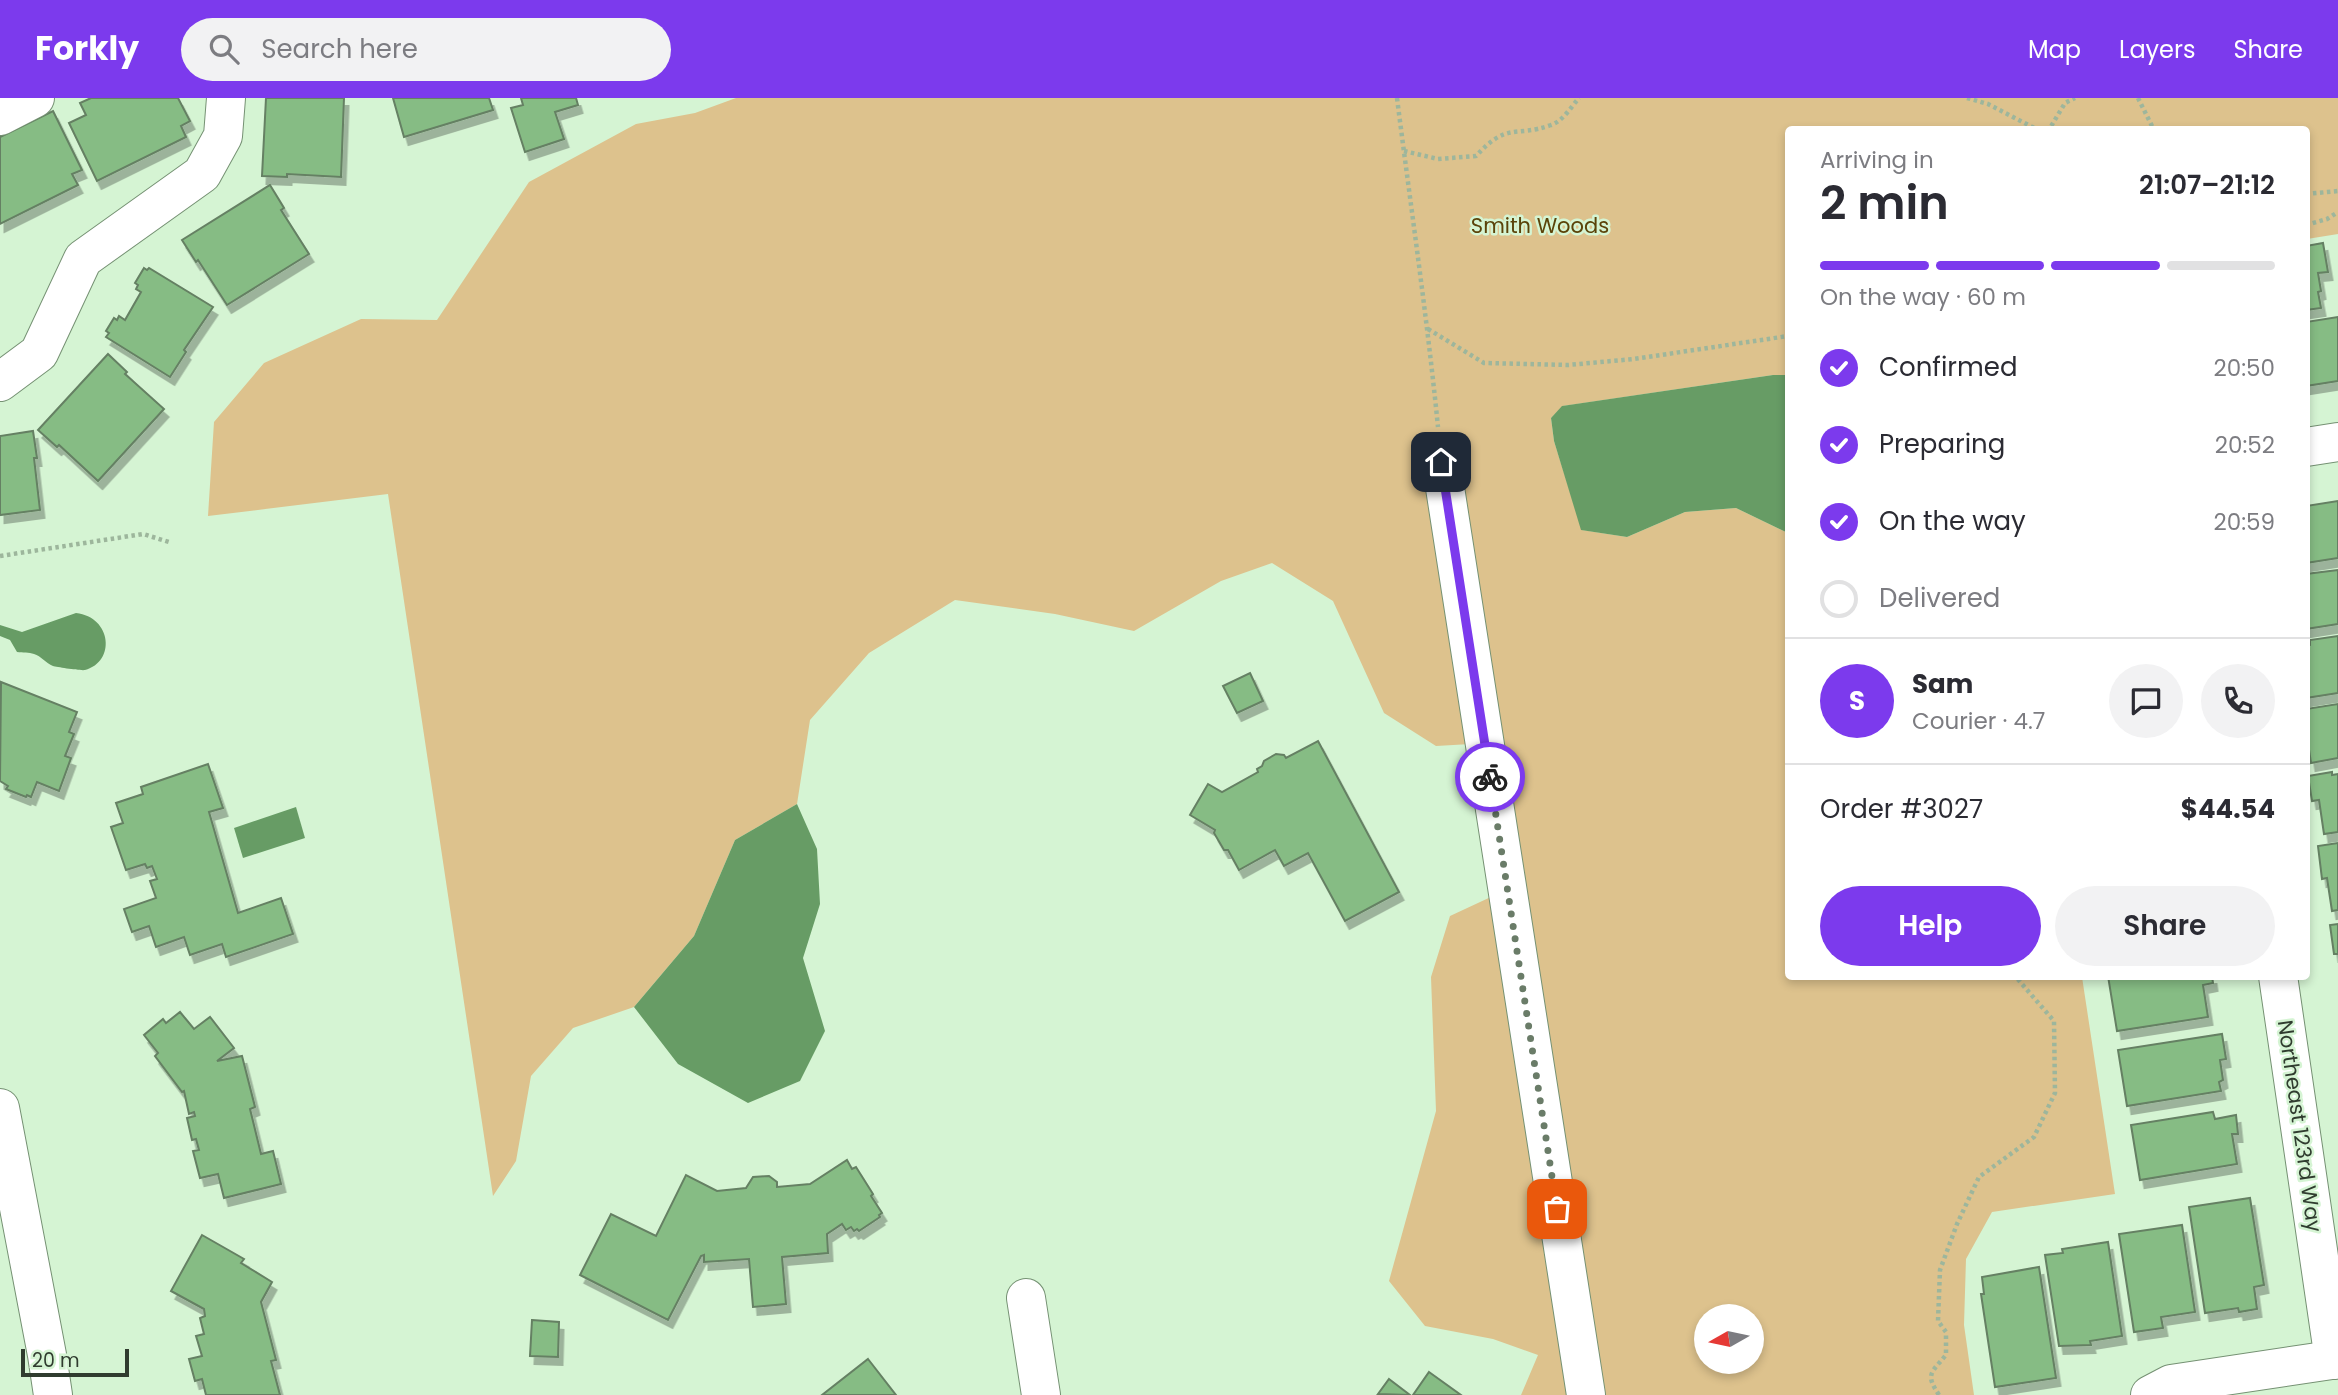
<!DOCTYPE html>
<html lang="en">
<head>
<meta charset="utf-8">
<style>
  :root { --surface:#fff; --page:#f2f2f3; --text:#2b2b33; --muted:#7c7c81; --line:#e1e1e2; --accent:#7c3aed }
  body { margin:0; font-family:Poppins,sans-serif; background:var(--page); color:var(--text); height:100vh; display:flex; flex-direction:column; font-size:26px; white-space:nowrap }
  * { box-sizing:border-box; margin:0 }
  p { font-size:23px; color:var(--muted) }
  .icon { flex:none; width:38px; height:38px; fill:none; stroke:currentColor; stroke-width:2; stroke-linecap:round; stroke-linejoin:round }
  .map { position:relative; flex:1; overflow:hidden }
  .side { position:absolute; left:1785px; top:28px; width:525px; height:854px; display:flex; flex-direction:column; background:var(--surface); border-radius:7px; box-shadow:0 4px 10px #0003 }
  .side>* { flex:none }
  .needle { width:46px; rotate:261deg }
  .controls { position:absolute; left:1694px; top:1206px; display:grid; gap:14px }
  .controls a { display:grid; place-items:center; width:70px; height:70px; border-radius:50%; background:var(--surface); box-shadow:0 4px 10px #0003; font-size:35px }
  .scale { position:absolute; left:21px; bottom:18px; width:108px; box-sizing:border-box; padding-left:7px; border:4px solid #303c2f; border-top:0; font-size:19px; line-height:24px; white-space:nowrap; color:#303c2f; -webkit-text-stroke:5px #d5f4d3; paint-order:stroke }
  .pin { position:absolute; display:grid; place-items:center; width:60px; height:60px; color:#fff; margin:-30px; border-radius:14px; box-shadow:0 4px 10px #0006 }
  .courier { position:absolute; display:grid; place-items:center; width:70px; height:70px; margin:-35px; border:5px solid #7c3aed; border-radius:50%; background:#fff; color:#222; box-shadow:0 2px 9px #0007 }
  .overview em { font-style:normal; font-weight:600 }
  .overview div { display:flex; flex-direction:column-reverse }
  .overview { display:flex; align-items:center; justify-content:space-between; height:119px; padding:0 35px }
  h1 { font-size:46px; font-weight:600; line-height:52px }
  .bar { display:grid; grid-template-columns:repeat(4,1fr); gap:10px 7px; align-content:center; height:84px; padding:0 35px }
  .bar i { height:9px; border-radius:5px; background:var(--line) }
  .bar .current { background:var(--accent) }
  .bar p { grid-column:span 4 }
  .line { display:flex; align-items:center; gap:18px; padding:0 35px; border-top:2px solid var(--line) }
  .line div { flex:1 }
  .round { display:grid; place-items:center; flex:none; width:74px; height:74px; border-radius:37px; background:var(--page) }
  ol { padding:0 35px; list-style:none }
  li { display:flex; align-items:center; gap:21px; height:77px }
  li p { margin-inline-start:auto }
  li .icon { padding:7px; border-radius:50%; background:var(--accent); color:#fff; stroke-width:4 }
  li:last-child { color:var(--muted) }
  li i { width:38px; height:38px; border:4px solid var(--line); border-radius:50% }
  .action { display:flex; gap:14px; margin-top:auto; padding:14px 35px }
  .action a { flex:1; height:80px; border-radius:42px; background:var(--accent); color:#fff; font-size:28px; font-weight:600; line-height:80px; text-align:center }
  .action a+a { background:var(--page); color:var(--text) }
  header { display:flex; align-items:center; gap:42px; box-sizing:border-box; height:98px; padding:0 35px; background:var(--accent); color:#fff }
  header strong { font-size:33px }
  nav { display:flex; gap:38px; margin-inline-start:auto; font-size:24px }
  .search { width:490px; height:63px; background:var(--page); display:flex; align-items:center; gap:18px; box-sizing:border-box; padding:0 24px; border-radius:38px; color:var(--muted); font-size:26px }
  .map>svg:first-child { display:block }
  .green { fill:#ddc28d; fill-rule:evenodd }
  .water { fill:#679c65 }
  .building { fill:#86bc84; stroke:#658063; stroke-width:2; filter:url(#shadow) }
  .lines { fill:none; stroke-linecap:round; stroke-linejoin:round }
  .minor-casing { stroke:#759173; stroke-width:40 }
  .path { stroke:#9db69c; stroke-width:4.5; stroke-dasharray:3.5 3.5; stroke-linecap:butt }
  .minor { stroke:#fff; stroke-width:38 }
  .done { stroke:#6a7c68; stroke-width:7; stroke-dasharray:0 12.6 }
  .route { stroke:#7c3aed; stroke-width:9 }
  .labels { text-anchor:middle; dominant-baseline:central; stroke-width:5; stroke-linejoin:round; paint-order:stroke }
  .park-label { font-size:21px; fill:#5b4309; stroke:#d5f4d3 }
  .street-label { font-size:21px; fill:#303c2f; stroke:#d5f4d3 }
</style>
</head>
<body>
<header>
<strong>Forkly</strong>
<div class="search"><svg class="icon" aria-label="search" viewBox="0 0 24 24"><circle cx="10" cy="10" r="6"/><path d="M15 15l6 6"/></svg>Search here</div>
<nav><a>Map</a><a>Layers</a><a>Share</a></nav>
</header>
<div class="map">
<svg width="2338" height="1297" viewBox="0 0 2338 1297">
  <defs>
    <filter id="shadow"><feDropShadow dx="4.5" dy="8" stdDeviation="0" flood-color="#0004"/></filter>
  </defs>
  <rect width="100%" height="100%" fill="#d5f4d3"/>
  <path class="green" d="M736,0h1602v136l-31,5 -1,-109h-518v245h-15l-210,31 -12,12 3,23 28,89 45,7 58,-25 51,-4 52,25v443l294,1 33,217 -123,18 -26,47 -2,66 10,70h-453l17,-40 -45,-16 -68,-13 -36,-45 47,-170 -5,-134 19,-61 58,-27 -20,-146 -52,3 -52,-33 -51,-112 -61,-38 -51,18 -87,50 -79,-17 -100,-14 -86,53 -59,67 -13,84 -62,36 -41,96 -60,71 -61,21 -42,48 -15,85 -23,35 -105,-702 -180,22 6,-94 50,-59 97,-44 76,1 92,-138 107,-58 59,-11zM1706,1218h46v46h-46z"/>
  <g class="water">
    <path d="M1773,277h15v158l-52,-25 -51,4 -58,25 -46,-7 -27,-89 -3,-23 11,-12z"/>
    <path d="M76,515c36,4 40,49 9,57 -4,1 -28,-3 -32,-4 -7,-3 -12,-10 -19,-12 -5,-2 -11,-1 -17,-2l-7,-12 -10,-4v-11l22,7z"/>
    <path d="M797,706l20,45 3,55 -17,54 22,73 -25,50 -52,22 -70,-39 -44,-57 60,-71 41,-96z"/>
    <path d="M296,709l9,31 -62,20 -9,-30z"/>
  </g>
  <g class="building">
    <path d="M91,0h87l12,23 -9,5 5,11 -89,44 -28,-58 17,-8 -6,-12z"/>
    <path d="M266,0h78l-3,79 -54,-3v3l-25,-1z"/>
    <path d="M393,0h96l4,12 -89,27z"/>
    <path d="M521,0h55l2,7 -23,7 9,27 -39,13 -14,-44 12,-3z"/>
    <path d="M53,13l29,59 -10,4 6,11 -78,39v-87z"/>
    <path d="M270,87l14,23 -3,2 28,44 -82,51 -29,-45 -2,2 -14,-22z"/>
    <path d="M2323,145l5,29 -10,1 3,18 -3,1 3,16 -15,2v-64z"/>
    <path d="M144,170l3,2 2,-2 64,39 -29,43 2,2 -16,25 -64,-40 3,-4 -3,-2 8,-13 3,2 2,-4 6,4 16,-28 -5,-3 2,-4 -3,-2z"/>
    <path d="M2338,219v64l-32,5v-64z"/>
    <path d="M108,256l19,18 -2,2 39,35 -66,72 -39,-36 -2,2 -19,-17z"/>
    <path d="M33,333l4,27h-3l6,52 -40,5v-79z"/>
    <path d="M2338,403v57l-32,5v-57z"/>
    <path d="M2338,472v54l-32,5v-55z"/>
    <path d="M2338,538v57l-32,5v-52l4,-1v-5z"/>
    <path d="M1250,575l13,28 -26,12 -14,-27z"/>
    <path d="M1,584l76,30 -8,20 5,2 -9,22 6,2 -12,33 -22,-9 -6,15 -4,-2 -1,2 -20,-8 2,-3 -8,-5z"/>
    <path d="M2338,606v54l-27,5 -5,-33v-21z"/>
    <path d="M1318,643l81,151 -54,29 -37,-68 -24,13 -9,-16 -36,20 -11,-20h-4l-10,-17 1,-3 -25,-15 18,-31 14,8 36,-20 -1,-3 5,-3 2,-5 12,-7 8,1 2,3z"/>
    <path d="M208,666l15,44 -14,4 29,101 43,-15 12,36 -67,23 -4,-13 -32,11 -6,-18 -28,10 -7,-21 -17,6 -8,-23 32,-11 -6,-17 7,-2 -5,-13 -5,2 -2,-4 -19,6 -15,-43 12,-4 -7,-20 27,-9 -2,-7z"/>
    <path d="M2332,674v3l6,-1v58l-14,2 -5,-34 -7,1 -4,-25z"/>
    <path d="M2338,745v67l-6,1 -5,-33 -5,1 -4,-33z"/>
    <path d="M2338,826v30h-4l-4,-29z"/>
    <path d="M2108,878h104l1,7 -10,2 5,32 -91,14z"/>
    <path d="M180,914l14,17 16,-12 24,31 -17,13 25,-5 13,51 -5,2 11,45 12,-3 8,33 -57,14 -6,-24 -18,4 -7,-27 6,-1 -3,-11 -4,1 -5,-22 8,-2 -1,-4 -5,2 -5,-23 -2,1 -27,-36 3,-3 -14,-18 19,-16 3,4z"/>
    <path d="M2222,936l4,25 -6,1 3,20 -4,2 2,9 -94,15 -9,-56z"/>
    <path d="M2213,1014l2,7 21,-4 2,19h-6l5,30 -97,16 -9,-55z"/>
    <path d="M847,1062l5,9 4,-2 17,27 -2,2 11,17 -3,2 1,2 -21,14 -2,-2 -3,2 -3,-4 -5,3 -4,-6 -15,10 1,19 -46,4 4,47 -33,3 -4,-48 -45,3v-7l-3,1 -33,64 -88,-45 31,-61 45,22 30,-61 31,16 29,-3 7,-11 16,-1 8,6v5l33,-3z"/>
    <path d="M2250,1100l14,87 -10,2 3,22 -18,3 -1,-4 -33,5 -16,-106z"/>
    <path d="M2182,1127l13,87 -34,5 2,11 -29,4 -15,-98z"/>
    <path d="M202,1137l42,24 -3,4 31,19 -11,20 15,58 -5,1 9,34h-74l-4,-16 -7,2 -6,-22 13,-3 -6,-20 8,-2 -4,-16 5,-2 -1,-7 -33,-18z"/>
    <path d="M2108,1144l14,94 -32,5 1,4 -32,1 -14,-91 18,-2 -1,-4z"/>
    <path d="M2039,1169l17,111 -61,9 -14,-93h3l-2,-17z"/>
    <path d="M532,1222l27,2 -1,35 -28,-1z"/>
    <path d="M868,1261l28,36h-74z"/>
    <path d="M1429,1274l32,23h-48z"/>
    <path d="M1389,1281l21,16 -32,-1z"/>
  </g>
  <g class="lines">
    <g class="minor-casing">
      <g id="minor">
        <path d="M0,18l35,-18"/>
        <path d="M0,284l39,-29 44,-94 119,-85 21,-38 3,-38"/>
        <path d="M2306,349l32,-5"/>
        <path d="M1441,364l145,933"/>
        <path d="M2278,878l56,384"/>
        <path d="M0,1010l47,247 6,40"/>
        <path d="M1026,1200l15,97"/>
        <path d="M2150,1297l21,-11 167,-25"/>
      </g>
    </g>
    <g class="path">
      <path d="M1397,0c14,110 30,219 41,329"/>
      <path d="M1967,0l21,6 50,26"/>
      <path d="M2138,0l16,32"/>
      <path d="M2046,32l4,-2 15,-25 10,-5"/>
      <path d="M1404,53l34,8 38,-3c32,-35 39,-18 75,-31 12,-4 20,-18 28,-27"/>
      <path d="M2306,96l32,-3"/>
      <path d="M2306,127l21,-6 11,-7"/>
      <path d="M1428,231l56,34 84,2 66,-6 154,-23"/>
      <path d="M0,458l143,-22 26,8"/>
      <path d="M1939,1297c-14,-21 -8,-22 7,-40v-23l-8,-11 2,-51 17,-46 22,-47 55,-40 21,-44 -1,-72 -39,-45"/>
    </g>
    <use href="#minor" class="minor"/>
  </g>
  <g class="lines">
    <path class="done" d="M1490,679l67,432"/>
    <path class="route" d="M1441,364l49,315"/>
  </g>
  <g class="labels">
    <g class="park-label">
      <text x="1540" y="127">Smith Woods</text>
    </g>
    <g class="street-label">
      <text transform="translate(2300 1028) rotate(82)">Northeast 123rd Way</text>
    </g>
  </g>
</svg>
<div class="controls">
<a><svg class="needle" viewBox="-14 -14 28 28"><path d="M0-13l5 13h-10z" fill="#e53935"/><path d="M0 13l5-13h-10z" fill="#7c7c81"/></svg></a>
</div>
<div class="scale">20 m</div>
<div class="pin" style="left:1557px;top:1111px;background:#ea580c"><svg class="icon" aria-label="bag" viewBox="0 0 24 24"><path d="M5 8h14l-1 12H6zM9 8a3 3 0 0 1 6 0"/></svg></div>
<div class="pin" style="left:1441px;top:364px;background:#1f2937"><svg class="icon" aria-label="home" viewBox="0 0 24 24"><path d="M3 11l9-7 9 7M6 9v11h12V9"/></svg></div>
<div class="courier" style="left:1490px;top:679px"><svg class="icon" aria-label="bike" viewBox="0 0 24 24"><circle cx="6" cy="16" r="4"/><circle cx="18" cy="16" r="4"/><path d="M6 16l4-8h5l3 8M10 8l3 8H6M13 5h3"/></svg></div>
<section class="side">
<div class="overview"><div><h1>2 min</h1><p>Arriving in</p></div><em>21:07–21:12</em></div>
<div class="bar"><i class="current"></i><i class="current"></i><i class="current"></i><i></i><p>On the way · 60 m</p></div>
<ol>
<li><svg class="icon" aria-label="check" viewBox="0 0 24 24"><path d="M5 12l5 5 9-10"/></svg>Confirmed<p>20:50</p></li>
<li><svg class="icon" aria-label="check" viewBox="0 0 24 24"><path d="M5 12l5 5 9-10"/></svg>Preparing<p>20:52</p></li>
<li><svg class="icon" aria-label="check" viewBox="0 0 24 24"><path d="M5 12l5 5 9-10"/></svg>On the way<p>20:59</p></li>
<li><i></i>Delivered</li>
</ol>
<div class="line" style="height:126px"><b class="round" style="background:var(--accent);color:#fff">S</b><div><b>Sam</b><p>Courier · 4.7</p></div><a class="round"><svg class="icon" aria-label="chat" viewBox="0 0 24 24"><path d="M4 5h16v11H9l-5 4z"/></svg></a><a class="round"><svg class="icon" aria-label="phone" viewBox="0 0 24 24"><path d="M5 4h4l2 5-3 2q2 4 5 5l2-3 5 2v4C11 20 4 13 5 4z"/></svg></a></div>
<div class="line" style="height:91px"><div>Order #3027</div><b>$44.54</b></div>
<div class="action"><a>Help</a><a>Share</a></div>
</section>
</div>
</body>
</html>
